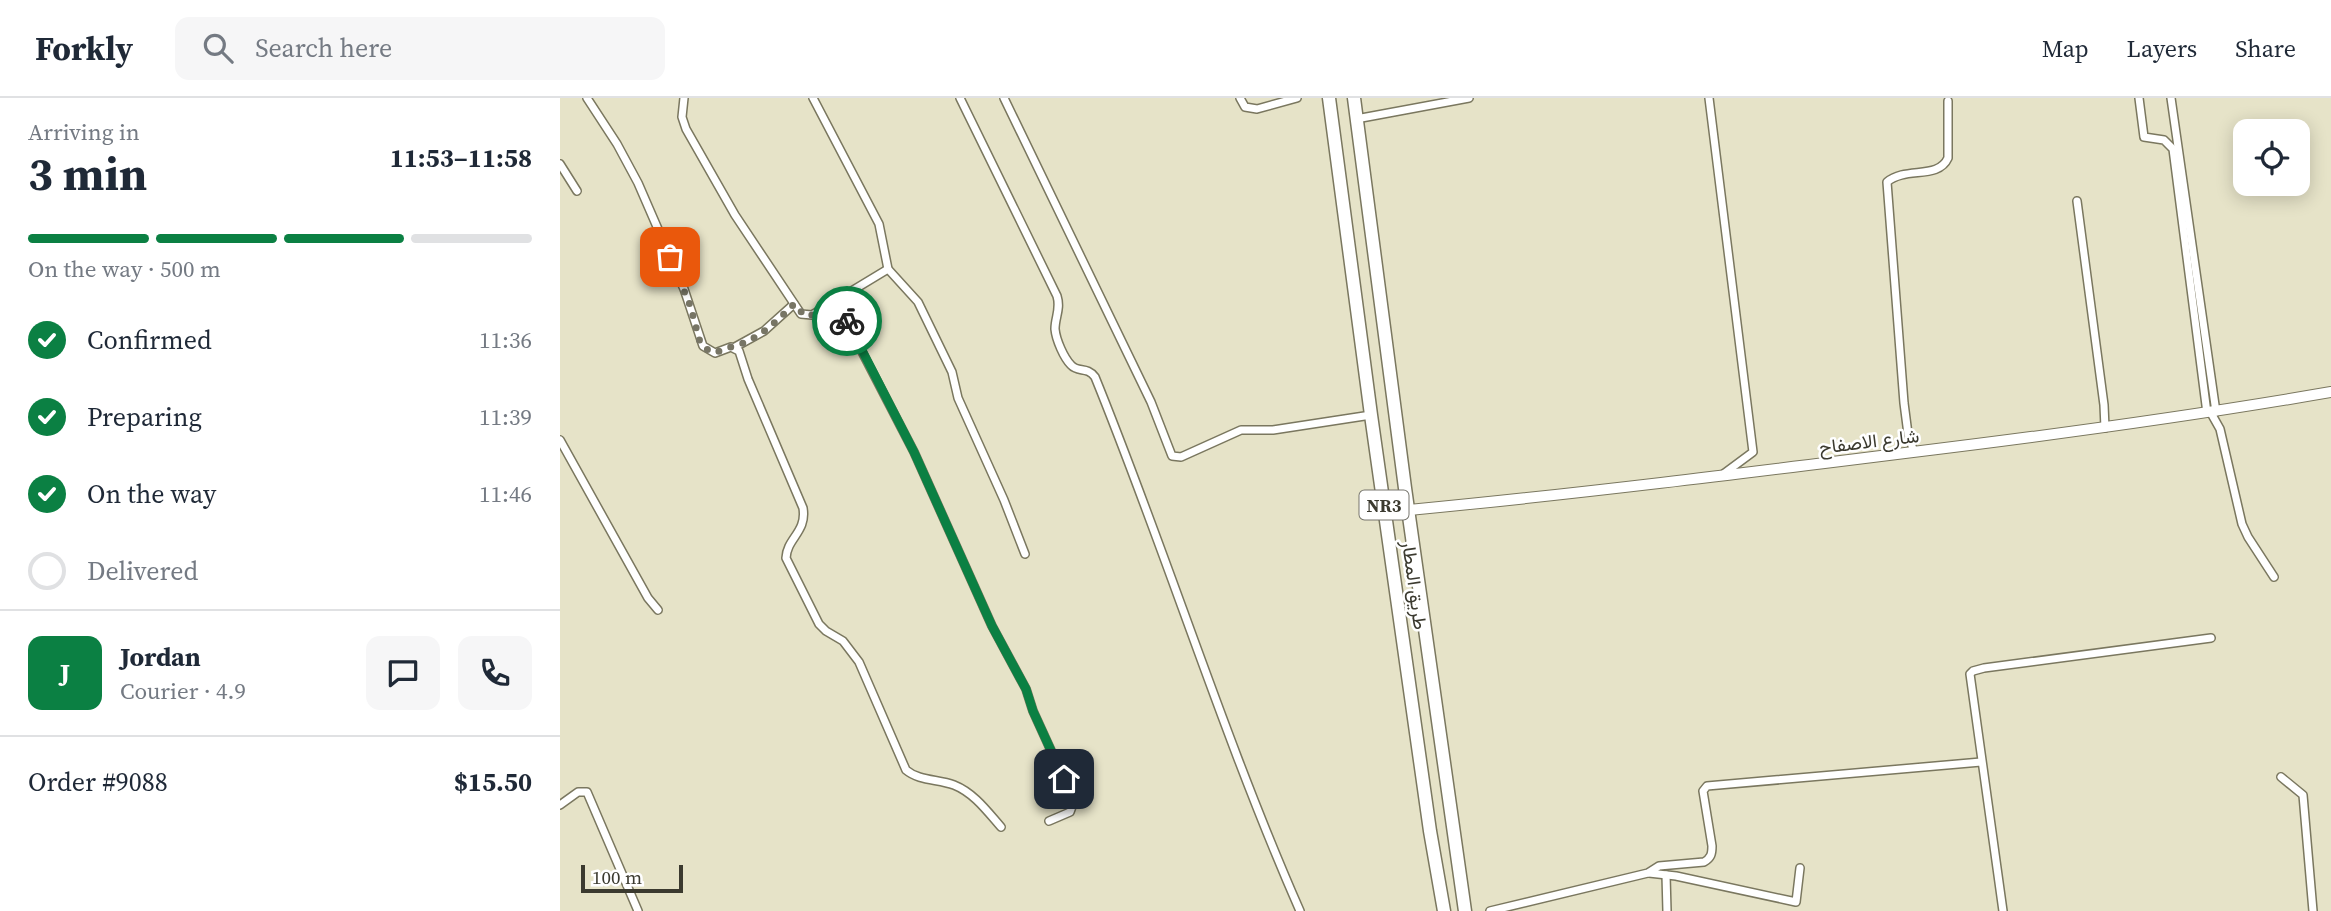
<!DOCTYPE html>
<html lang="en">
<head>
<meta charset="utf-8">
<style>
  :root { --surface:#fff; --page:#f6f6f7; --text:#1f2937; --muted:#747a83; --line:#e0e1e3; --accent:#0b8043 }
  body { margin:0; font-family:"Source Serif 4",Vazirmatn,serif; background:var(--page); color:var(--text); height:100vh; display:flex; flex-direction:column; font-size:26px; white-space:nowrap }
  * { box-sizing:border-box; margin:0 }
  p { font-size:23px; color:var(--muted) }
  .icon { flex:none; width:38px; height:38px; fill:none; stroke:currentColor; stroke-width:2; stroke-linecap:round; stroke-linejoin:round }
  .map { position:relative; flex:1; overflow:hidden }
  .details { display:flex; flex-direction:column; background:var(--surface); width:560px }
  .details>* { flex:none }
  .tools { position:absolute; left:1673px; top:21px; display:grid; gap:14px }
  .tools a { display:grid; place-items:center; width:77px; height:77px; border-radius:14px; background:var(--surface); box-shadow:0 4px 18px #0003; font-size:35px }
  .scale { position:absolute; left:21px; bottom:18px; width:102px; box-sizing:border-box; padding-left:7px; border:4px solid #3b3a2f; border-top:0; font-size:19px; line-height:24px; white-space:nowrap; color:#3b3a2f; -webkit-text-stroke:5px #fff; paint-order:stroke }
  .pin { position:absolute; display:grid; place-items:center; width:60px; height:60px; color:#fff; margin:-30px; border-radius:14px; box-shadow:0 4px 10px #0006 }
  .courier { position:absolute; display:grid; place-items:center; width:70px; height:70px; margin:-35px; border:5px solid #0b8043; border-radius:50%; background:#fff; color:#222; box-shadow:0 2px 9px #0007 }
  .head em { font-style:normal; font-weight:700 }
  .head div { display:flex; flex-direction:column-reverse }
  .head { display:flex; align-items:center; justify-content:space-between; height:119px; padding:0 28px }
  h1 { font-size:46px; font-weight:700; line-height:52px }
  .bar { display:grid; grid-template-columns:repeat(4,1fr); gap:10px 7px; align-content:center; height:84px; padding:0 28px }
  .bar i { height:9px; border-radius:5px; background:var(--line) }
  .bar .active { background:var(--accent) }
  .bar p { grid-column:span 4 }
  .line { display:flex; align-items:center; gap:18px; padding:0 28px; border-top:2px solid var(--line) }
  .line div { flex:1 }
  .round { display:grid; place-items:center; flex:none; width:74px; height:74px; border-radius:14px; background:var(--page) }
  ol { padding:0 28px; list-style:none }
  li { display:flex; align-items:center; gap:21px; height:77px }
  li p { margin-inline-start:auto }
  li .icon { padding:7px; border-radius:50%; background:var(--accent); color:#fff; stroke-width:4 }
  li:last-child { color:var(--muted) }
  li i { width:38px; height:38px; border:4px solid var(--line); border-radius:50% }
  header { display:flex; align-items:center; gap:42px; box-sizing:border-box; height:98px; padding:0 35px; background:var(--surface); border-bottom:2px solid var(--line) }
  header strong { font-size:33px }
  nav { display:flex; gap:38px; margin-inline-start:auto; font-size:24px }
  .search { width:490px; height:63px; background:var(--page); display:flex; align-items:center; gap:18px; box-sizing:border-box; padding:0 24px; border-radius:14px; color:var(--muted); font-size:26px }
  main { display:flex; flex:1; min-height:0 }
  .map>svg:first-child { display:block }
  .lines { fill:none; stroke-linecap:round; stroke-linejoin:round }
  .street-casing { stroke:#7a775f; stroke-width:10 }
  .secondary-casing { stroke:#7a775f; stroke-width:12 }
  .highway-casing { stroke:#7a775f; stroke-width:15 }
  .street { stroke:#fff; stroke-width:7 }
  .secondary { stroke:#fff; stroke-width:10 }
  .highway { stroke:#fff; stroke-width:12 }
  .done { stroke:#777565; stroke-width:7; stroke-dasharray:0 12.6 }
  .route { stroke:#0b8043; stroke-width:9 }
  .labels { text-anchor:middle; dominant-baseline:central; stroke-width:5; stroke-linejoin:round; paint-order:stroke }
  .shield { fill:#fff; stroke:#76756d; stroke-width:2 }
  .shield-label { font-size:18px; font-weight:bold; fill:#3b3a2f }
  .street-label { font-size:19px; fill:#3b3a2f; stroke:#fff }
</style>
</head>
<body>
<header>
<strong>Forkly</strong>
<div class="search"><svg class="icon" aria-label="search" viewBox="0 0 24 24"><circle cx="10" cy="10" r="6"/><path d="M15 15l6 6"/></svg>Search here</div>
<nav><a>Map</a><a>Layers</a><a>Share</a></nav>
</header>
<main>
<section class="details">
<div class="head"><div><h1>3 min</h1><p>Arriving in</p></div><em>11:53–11:58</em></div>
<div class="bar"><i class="active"></i><i class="active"></i><i class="active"></i><i></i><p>On the way · 500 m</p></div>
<ol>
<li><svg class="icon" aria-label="check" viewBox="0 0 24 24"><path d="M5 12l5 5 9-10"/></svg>Confirmed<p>11:36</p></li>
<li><svg class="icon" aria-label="check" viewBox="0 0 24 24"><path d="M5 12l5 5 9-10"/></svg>Preparing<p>11:39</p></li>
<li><svg class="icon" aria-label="check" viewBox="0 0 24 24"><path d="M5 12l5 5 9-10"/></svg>On the way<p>11:46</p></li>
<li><i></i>Delivered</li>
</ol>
<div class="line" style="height:126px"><b class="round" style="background:var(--accent);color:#fff">J</b><div><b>Jordan</b><p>Courier · 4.9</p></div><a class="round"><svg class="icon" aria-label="chat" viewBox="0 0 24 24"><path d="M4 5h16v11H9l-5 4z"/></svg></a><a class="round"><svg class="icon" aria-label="phone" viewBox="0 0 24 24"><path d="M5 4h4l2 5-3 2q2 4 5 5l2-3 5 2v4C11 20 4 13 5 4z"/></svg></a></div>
<div class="line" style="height:91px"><div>Order #9088</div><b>$15.50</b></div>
</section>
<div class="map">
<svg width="1771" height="813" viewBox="0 0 1771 813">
  <rect width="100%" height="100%" fill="#e6e3c8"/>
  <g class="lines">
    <g class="street-casing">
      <g id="street">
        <path d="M27,0l30,46 21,39 46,106 19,57 12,7 16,-6 8,4 9,28 55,129c4,24 -16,30 -17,50l33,66 7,7 17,10 16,21 47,108c13,11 32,9 48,15 20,8 33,26 47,42"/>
        <path d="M124,0l-2,19 4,12 49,86 66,99 11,1 76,-46"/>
        <path d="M253,0l66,126 9,45 30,33 34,70 6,26 46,102 21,54"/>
        <path d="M400,0l97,198c4,13 -2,21 -2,33 1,11 9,29 16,36 7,8 16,1 24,12 72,177 128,359 205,534"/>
        <path d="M444,0l147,304 21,54 9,1 60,-27h32l98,-15"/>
        <path d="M680,0l5,9 12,2 40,-11"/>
        <path d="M1149,0l44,354 -31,23"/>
        <path d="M1579,0l5,39 20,3 9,9 34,264"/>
        <path d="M1611,0l45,314"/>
        <path d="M796,21l113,-21"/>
        <path d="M0,66l17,27"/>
        <path d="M1517,103l27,204 1,23"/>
        <path d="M263,211h10l12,10 69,133 78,174 34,63 7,22 41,90 -4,11 -21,9"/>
        <path d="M175,249l29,-16 30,-27"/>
        <path d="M1651,315l9,16 22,95 6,13 26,40"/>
        <path d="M0,342l88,158 10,12"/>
        <path d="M1354,354l-6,-18 -4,-31 -17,-221c19,-16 51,-2 61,-24v-57"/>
        <path d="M1721,679l22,18 10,116"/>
        <path d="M0,707l18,-13h9l51,119"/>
        <path d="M1089,775l27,3 120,26 4,-34"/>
        <path d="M1106,777l1,36"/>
        <path d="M930,813l158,-38 11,-7 45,-4c7,-4 8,-8 8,-16l-9,-55 4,-5 274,-24"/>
        <path d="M1443,813l-33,-237 3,-3 11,-3 227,-30"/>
      </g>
    </g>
    <g class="secondary-casing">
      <path id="secondary" d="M849,412c168,-16 336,-37 504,-58 140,-17 279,-36 418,-60"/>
    </g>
    <g class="highway-casing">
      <g id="highway">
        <path d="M769,0l42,317 59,416 14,80"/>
        <path d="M794,0l51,390 60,423"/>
      </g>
    </g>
    <use href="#street" class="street"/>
    <use href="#secondary" class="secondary"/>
    <use href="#highway" class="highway"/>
  </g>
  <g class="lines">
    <path class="done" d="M110,159l20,48 10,37 10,10c9,1 13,-3 21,-5 26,-6 45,-25 63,-43l11,12 7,-1 16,-7 10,3 9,10"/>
    <path class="route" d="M287,223l67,131 78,174 34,63 7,22 31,68"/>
  </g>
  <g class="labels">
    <rect class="shield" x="799.5" y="392.5" width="49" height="29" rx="5"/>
    <g class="shield-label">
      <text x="824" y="407">NR3</text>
    </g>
    <g class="street-label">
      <text transform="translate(1309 343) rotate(-7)">شارع الاصفاح</text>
      <text transform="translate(855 487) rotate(82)">طريق المطار</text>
    </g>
  </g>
</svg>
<div class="tools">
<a><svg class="icon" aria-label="locate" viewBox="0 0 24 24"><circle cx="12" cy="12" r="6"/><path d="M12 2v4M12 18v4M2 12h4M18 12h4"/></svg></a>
</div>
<div class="scale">100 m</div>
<div class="pin" style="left:110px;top:159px;background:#ea580c"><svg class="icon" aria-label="bag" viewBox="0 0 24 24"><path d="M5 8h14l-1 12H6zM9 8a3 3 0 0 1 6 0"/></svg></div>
<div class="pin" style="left:504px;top:681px;background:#1f2937"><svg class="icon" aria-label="home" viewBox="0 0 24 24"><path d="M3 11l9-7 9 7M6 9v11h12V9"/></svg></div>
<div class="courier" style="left:287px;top:223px"><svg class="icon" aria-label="bike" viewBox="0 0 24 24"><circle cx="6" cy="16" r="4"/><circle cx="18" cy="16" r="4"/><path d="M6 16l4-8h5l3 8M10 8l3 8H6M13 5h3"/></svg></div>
</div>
</main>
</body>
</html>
